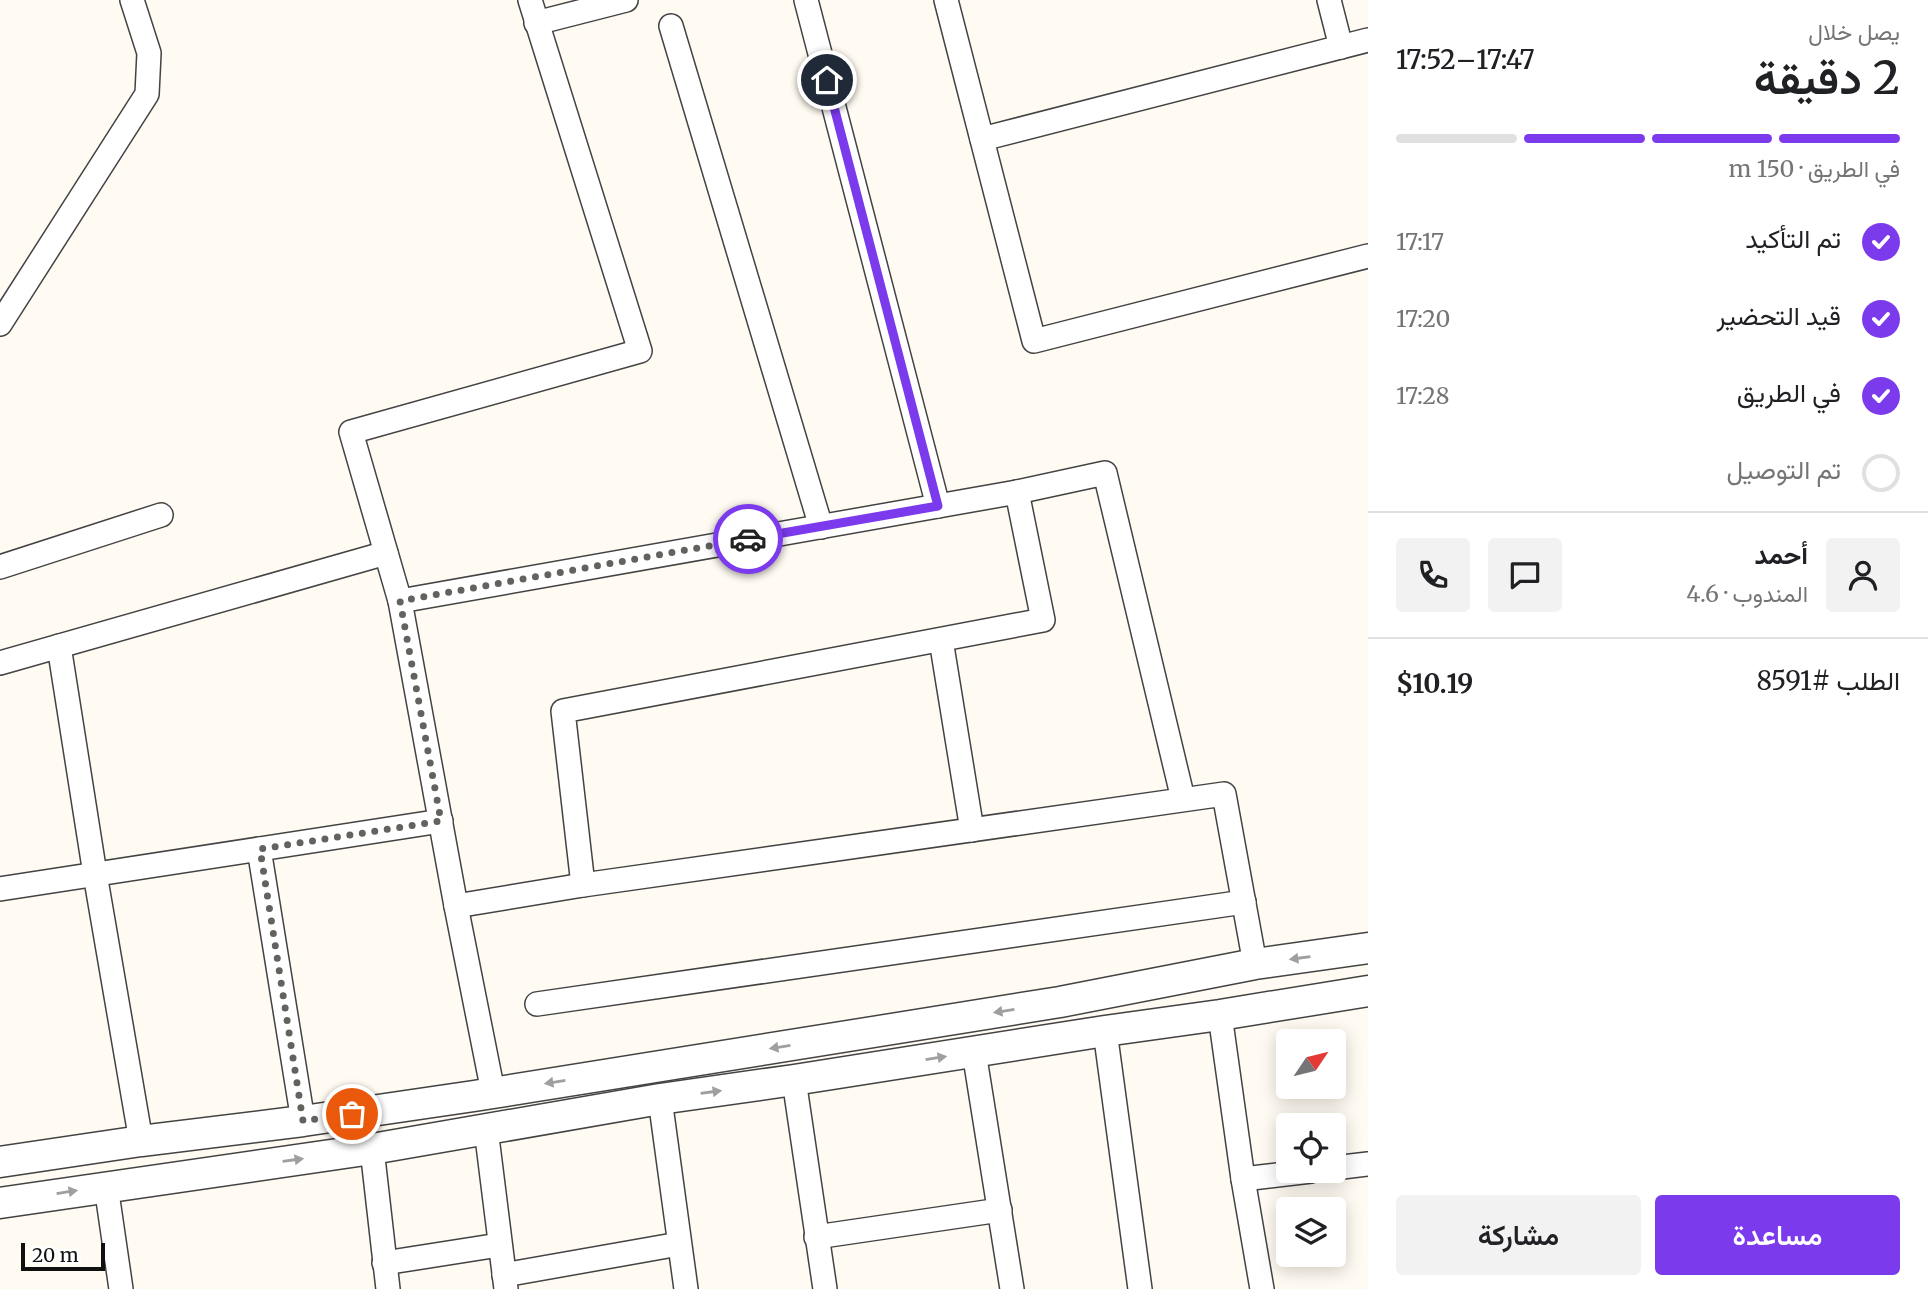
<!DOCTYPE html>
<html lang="ar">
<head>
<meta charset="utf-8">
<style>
  :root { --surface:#fff; --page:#f2f2f2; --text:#202124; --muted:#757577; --line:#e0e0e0; --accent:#7c3aed }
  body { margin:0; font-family:Merriweather,Vazirmatn,serif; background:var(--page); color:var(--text); direction:rtl; height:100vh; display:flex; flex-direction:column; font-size:26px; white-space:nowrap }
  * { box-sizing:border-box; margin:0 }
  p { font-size:23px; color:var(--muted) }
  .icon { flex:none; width:38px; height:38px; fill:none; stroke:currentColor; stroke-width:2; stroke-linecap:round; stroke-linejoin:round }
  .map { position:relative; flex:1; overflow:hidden; direction:ltr }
  .panel { display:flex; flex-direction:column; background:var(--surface); width:560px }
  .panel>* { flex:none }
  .needle { width:46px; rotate:55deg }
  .buttons { position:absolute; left:1276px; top:1029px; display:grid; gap:14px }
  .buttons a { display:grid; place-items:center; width:70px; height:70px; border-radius:7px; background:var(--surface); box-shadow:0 4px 18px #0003; font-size:35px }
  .scale { position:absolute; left:21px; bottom:18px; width:84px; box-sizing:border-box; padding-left:7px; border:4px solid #101010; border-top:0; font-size:19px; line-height:24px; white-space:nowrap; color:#101010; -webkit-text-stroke:5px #fff; paint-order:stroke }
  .pin { position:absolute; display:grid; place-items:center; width:60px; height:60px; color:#fff; margin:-30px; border:4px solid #fff; border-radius:50%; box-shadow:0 2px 7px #0007 }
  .courier { position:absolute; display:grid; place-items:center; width:70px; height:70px; margin:-35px; border:5px solid #7c3aed; border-radius:50%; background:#fff; color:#222; box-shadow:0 2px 9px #0007 }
  .summary em { font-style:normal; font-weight:600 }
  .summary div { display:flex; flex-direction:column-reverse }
  .summary { display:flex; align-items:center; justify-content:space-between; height:119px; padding:0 28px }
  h1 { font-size:46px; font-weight:600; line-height:52px }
  .bar { display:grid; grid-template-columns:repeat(4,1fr); gap:10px 7px; align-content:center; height:84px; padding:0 28px }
  .bar i { height:9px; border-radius:5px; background:var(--line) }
  .bar .on { background:var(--accent) }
  .bar p { grid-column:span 4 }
  .line { display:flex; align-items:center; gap:18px; padding:0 28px; border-top:2px solid var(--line) }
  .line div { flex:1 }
  .round { display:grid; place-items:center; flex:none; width:74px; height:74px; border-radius:7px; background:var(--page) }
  ol { padding:0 28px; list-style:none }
  li { display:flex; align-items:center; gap:21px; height:77px }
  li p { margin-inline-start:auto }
  li .icon { padding:7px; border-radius:50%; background:var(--accent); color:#fff; stroke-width:4 }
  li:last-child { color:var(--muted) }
  li i { width:38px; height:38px; border:4px solid var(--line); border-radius:50% }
  .cta { display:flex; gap:14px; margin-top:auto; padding:14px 28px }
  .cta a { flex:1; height:80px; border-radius:7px; background:var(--accent); color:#fff; font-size:28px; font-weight:600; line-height:80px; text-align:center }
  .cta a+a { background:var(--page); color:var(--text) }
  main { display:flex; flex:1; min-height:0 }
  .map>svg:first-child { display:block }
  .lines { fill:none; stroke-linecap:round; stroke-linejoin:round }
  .minor-casing { stroke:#434343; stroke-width:26 }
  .tertiary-casing { stroke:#434343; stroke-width:33 }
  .minor { stroke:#fff; stroke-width:23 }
  .tertiary { stroke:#fff; stroke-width:30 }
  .oneway { fill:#9f9f9f }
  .done { stroke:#64625f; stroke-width:7; stroke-dasharray:0 12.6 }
  .route { stroke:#7c3aed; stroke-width:9 }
</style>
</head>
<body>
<main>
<section class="panel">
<div class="summary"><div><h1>2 دقيقة</h1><p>يصل خلال</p></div><em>17:47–17:52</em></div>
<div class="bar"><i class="on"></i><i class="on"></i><i class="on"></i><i></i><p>في الطريق · 150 m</p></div>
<ol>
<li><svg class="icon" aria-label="check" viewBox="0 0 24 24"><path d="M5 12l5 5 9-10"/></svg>تم التأكيد<p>17:17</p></li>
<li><svg class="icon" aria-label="check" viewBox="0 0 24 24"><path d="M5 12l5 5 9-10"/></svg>قيد التحضير<p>17:20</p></li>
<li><svg class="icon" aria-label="check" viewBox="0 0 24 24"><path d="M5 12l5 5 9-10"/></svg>في الطريق<p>17:28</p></li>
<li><i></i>تم التوصيل</li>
</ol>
<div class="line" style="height:126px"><a class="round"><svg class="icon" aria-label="person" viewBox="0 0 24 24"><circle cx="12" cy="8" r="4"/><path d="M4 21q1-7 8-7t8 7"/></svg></a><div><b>أحمد</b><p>المندوب · 4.6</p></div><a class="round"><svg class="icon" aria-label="chat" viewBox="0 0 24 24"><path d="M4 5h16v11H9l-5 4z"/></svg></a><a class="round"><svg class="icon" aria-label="phone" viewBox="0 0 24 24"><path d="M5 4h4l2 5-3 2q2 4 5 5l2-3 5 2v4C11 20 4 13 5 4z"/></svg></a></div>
<div class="line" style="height:91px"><div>الطلب #8591</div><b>$10.19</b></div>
<div class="cta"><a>مساعدة</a><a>مشاركة</a></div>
</section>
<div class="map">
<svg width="1368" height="1289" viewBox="0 0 1368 1289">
  <rect width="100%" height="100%" fill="#fffbf2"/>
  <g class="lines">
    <g class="minor-casing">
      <g id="minor">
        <path d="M806,0l132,506"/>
        <path d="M946,0l88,341 334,-85"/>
        <path d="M1329,0l12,47"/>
        <path d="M536,23l90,-23"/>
        <path d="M671,26l150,501"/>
        <path d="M982,139l386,-99"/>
        <path d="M0,324l147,-230 2,-41 -17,-53"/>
        <path d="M1017,492l88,-19 78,326"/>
        <path d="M0,567l161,-52"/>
        <path d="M400,601l617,-109 26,128 -480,91 20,174 641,-91 31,170"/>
        <path d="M941,640l31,190"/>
        <path d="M59,646l36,228 46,267"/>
        <path d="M0,663l386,-110"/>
        <path d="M259,849l44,272"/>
        <path d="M0,889l441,-68"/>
        <path d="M456,906l127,-21"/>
        <path d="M537,1004l707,-102"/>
        <path d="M1220,1015l23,164 19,110"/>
        <path d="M1105,1031l35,258"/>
        <path d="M974,1052l38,237"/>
        <path d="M794,1080l31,209"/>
        <path d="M493,1092l-37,-186 -56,-305 -49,-169 289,-81 -110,-351"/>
        <path d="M660,1099l26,190"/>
        <path d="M486,1129l20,160"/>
        <path d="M372,1149l16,140"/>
        <path d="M1334,1168l34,-4"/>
        <path d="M1243,1179l68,-8"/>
        <path d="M106,1186l15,103"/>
        <path d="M816,1237l184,-27"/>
        <path d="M384,1263l115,-18"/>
        <path d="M504,1275l175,-31"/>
      </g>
    </g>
    <g class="tertiary-casing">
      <g id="tertiary">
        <path d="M0,1162l141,-21 162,-20 171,-25 586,-94 195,-38 113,-16"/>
        <path d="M0,1203l372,-54 288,-50 134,-19 311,-49 115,-16 148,-24"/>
      </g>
    </g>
    <use href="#minor" class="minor"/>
    <use href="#tertiary" class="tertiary"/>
  </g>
  <defs><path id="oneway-solid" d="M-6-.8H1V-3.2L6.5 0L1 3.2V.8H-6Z" transform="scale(1.75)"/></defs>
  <g class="oneway">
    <use href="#oneway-solid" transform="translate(1300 958) rotate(172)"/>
    <use href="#oneway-solid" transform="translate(1004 1011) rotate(171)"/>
    <use href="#oneway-solid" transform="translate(780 1047) rotate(171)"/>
    <use href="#oneway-solid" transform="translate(936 1058) rotate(-9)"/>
    <use href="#oneway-solid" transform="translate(555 1082) rotate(171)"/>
    <use href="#oneway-solid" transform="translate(711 1092) rotate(-8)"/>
    <use href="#oneway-solid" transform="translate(293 1160) rotate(-8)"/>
    <use href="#oneway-solid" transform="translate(67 1192) rotate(-9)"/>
  </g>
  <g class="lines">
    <path class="done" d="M352,1114l-49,7 -43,-272 181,-28 -41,-220 348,-62"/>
    <path class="route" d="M748,539l190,-33 -111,-426"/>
  </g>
</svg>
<div class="buttons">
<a><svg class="needle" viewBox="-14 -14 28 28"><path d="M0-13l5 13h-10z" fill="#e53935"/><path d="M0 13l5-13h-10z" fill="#757577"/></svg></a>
<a><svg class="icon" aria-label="locate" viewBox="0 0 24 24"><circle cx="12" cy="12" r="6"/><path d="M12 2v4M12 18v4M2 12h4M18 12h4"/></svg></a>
<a><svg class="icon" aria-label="layers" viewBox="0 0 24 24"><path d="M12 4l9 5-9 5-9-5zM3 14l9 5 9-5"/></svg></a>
</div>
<div class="scale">20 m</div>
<div class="pin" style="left:352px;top:1114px;background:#ea580c"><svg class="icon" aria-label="bag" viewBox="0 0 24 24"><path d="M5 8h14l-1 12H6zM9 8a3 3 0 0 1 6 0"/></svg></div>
<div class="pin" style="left:827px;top:80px;background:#1f2937"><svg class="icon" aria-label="home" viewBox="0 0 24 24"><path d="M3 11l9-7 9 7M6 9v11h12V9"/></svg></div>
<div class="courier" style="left:748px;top:539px"><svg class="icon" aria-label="car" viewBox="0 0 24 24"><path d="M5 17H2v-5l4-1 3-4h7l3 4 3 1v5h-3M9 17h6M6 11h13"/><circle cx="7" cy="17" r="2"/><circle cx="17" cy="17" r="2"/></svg></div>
</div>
</main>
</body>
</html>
